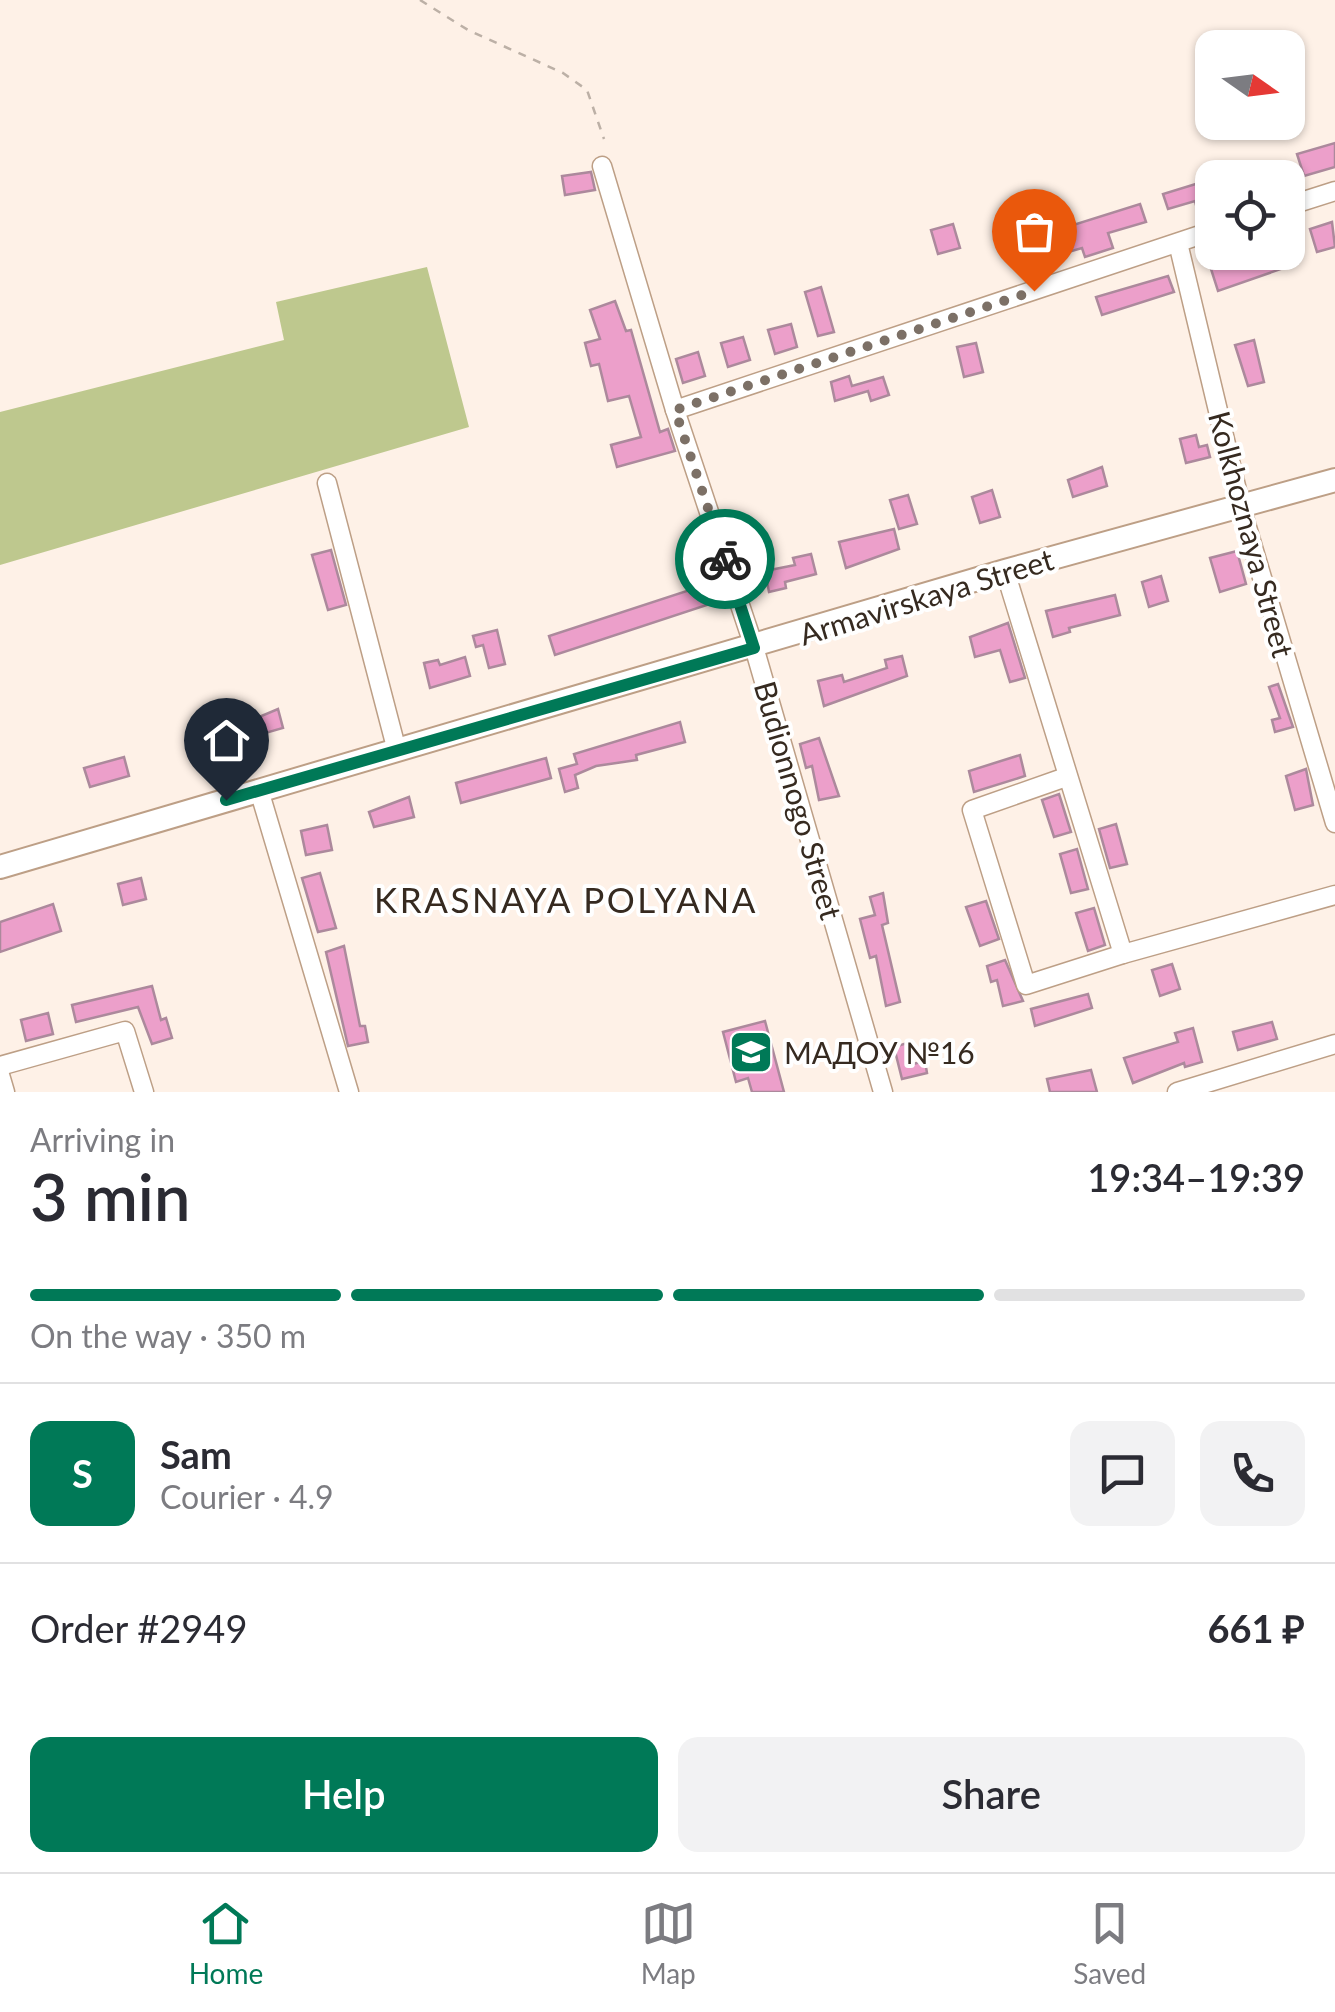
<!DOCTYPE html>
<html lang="en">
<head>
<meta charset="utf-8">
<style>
  :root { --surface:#fff; --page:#f2f2f3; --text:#2b2b33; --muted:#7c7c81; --line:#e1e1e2; --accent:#007957 }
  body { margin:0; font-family:Lato,sans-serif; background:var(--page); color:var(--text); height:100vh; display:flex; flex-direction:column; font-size:38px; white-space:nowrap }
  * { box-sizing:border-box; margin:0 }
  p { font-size:32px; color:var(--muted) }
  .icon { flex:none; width:55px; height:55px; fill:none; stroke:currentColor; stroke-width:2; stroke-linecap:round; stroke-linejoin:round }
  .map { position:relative; height:1092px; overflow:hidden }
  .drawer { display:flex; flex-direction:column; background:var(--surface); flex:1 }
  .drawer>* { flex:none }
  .needle { width:65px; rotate:104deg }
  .controls { position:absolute; left:1195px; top:30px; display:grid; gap:20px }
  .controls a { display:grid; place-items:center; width:110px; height:110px; border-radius:20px; background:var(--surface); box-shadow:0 2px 8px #0004; font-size:50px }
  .pin { position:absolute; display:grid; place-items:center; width:85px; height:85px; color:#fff; margin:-102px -42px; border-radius:50% 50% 50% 0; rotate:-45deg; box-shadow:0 0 10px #0007 }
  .pin .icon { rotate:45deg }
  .courier { position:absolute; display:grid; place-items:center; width:100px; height:100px; margin:-50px; border:8px solid #007957; border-radius:50%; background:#fff; color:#222; box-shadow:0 2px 12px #0007 }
  .overview em { font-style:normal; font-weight:600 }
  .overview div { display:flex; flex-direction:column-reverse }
  .overview { display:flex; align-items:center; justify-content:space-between; height:170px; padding:0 30px }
  h1 { font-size:65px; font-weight:600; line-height:75px }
  .bar { display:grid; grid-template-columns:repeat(4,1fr); gap:15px 10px; align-content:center; height:120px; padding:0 30px }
  .bar i { height:12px; border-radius:8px; background:var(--line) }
  .bar .on { background:var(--accent) }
  .bar p { grid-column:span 4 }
  .line { display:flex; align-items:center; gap:25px; padding:0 30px; border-top:2px solid var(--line) }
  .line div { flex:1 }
  .round { display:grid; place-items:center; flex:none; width:105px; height:105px; border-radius:20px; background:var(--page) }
  .cta { display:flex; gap:20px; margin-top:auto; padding:20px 30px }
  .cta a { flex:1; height:115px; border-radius:20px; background:var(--accent); color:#fff; font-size:40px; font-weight:600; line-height:115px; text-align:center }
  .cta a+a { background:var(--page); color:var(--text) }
  .dock { display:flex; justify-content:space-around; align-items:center; height:140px; border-top:2px solid var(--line); background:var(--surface); font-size:28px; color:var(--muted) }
  .dock a { display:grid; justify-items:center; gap:5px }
  .dock .on { color:var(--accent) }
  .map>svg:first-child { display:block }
  .green { fill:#bec88e }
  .building { fill:#ec9fca; stroke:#ac899c; stroke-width:2.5 }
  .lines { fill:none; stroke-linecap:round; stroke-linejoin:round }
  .minor-casing { stroke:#bd9f86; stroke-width:21 }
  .major-casing { stroke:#bd9f86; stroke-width:26 }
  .path { stroke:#bcb0a6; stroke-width:2.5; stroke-dasharray:8 8; stroke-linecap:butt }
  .minor { stroke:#fff; stroke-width:18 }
  .major { stroke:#fff; stroke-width:22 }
  .done { stroke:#7c7066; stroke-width:10; stroke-dasharray:0 18 }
  .route { stroke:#007957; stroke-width:12 }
  .labels { text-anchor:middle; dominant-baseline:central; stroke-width:8; stroke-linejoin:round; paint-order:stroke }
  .street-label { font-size:30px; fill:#362a20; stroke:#fff }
  .poi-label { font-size:30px; fill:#362a20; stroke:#fff; text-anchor:start }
  .quarter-label { font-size:35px; letter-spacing:2.5px; fill:#362a20; stroke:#fff }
</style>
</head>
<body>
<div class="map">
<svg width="1335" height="1092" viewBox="0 0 1335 1092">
  <rect width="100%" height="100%" fill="#fef1e7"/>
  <path class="green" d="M427,267l42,160 -469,138v-153l284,-72 -8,-38z"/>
  <g class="building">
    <path d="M1335,143v24l-31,9 -7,-22z"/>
    <path d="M591,172l4,18 -30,5 -3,-19z"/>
    <path d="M1212,179v25l-15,5 -2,-8 -27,8 -5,-15z"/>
    <path d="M1140,204l6,18 -38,11 5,15 -28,9 -3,-9 -38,11 -6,-23z"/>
    <path d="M1332,222l3,25 -18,5 -7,-23z"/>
    <path d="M953,224l7,24 -22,6 -7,-24z"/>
    <path d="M1263,252h32l3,11 -80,28 -7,-22z"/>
    <path d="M1168,276l6,16 -72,23 -6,-18z"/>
    <path d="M821,287l13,45 -16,4 -13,-44z"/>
    <path d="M615,301l11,30 5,-1 29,102 8,-3 7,22 -58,16 -6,-22 30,-8 -12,-41 -21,5 -9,-37 -8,2 -6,-23 15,-4 -10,-29z"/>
    <path d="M791,324l6,23 -22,7 -7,-24z"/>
    <path d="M743,337l7,23 -22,7 -7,-24z"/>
    <path d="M1254,340l10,42 -16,4 -13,-41z"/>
    <path d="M976,343l7,29 -19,5 -7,-30z"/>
    <path d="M698,352l7,24 -22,7 -7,-24z"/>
    <path d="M849,376l3,10 31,-9 6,18 -18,6 -3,-10 -33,10 -4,-19z"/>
    <path d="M1196,435l3,12 8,-2 3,12 -24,6 -6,-24z"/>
    <path d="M1102,467l5,19 -34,11 -5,-17z"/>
    <path d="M992,490l8,27 -20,6 -8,-26z"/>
    <path d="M908,495l9,29 -18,5 -9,-29z"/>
    <path d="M894,529l5,20 -53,19 -7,-26z"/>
    <path d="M331,550l15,55 -18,5 -16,-55z"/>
    <path d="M1237,551l9,33 -26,8 -10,-34z"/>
    <path d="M811,554l5,20 -31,8 1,6 -17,4 -4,-21 30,-6 -2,-7z"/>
    <path d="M1161,576l7,25 -19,6 -7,-25z"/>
    <path d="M711,583l5,19 -161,53 -6,-19z"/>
    <path d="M1115,595l5,20 -51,13 1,4 -17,5 -7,-26z"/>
    <path d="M1008,623l17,55 -15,4 -10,-32 -25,7 -5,-20z"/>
    <path d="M497,630l8,34 -16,4 -6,-23 -7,2 -3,-11z"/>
    <path d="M902,656l5,20 -83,30 -6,-25 24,-6 2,7 43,-14 -2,-8z"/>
    <path d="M465,657l5,19 -40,12 -6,-25 14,-3 2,5z"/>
    <path d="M1278,684l15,43 -18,5 -3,-12 8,-2 -11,-31z"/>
    <path d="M278,709l5,19 -39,11 -6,-13z"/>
    <path d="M680,722l5,20 -49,13 1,5 -41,6 -21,9 3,13 -13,4 -6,-23 18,-5 -3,-10z"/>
    <path d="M819,738l20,58 -20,4 -7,-34 -6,2 -6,-24z"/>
    <path d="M1020,755l5,21 -51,16 -5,-21z"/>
    <path d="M124,757l5,19 -39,11 -6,-19z"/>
    <path d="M546,758l5,20 -90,25 -5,-20z"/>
    <path d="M1306,769l7,36 -18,5 -9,-34z"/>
    <path d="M1059,794l12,38 -17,5 -12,-37z"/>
    <path d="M409,797l5,20 -40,10 -5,-15z"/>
    <path d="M1116,824l11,40 -17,4 -11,-39z"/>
    <path d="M327,825l5,25 -26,5 -5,-24z"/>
    <path d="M1077,849l11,40 -17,4 -11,-39z"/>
    <path d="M320,873l16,55 -18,4 -16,-54z"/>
    <path d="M141,878l5,21 -23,6 -5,-21z"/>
    <path d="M883,893l5,30 -6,2 18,77 -14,4 -10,-50 -6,2 -10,-39 15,-4 -5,-18z"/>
    <path d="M986,901l13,38 -19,7 -14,-39z"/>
    <path d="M53,904l8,27 -61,21v-30z"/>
    <path d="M1094,908l11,37 -17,6 -12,-38z"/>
    <path d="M344,946l16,80h5l3,16 -20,4 -22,-94z"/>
    <path d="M1005,960l18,41 -20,5 -6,-26 -6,2 -4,-16z"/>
    <path d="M1172,964l8,25 -20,7 -8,-26z"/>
    <path d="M152,986l9,34 5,-2 6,20 -20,6 -14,-37 -62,15 -4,-17z"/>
    <path d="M1088,994l4,14 -57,18 -4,-17z"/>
    <path d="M48,1013l5,21 -27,7 -5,-21z"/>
    <path d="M765,1021l19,71h-32l-4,-14 -12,4 -13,-50z"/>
    <path d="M1272,1022l5,17 -39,11 -5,-18z"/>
    <path d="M1193,1028l9,34 -17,5 -1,-4 -51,20 -9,-25 54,-16 -3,-9z"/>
    <path d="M907,1043l6,21 12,-3 2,12 -25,6 -8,-32z"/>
    <path d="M1091,1070l6,22h-47l-3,-13z"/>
  </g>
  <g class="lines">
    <g class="minor-casing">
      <g id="minor">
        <path d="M602,166l73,244 79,237 129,445"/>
        <path d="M1288,206l47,-15"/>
        <path d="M1178,243l63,264 94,316"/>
        <path d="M675,410l537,-179"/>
        <path d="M327,483l70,268"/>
        <path d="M1005,571l118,383 212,-59"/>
        <path d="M1066,777l-94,33 54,175 97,-31"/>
        <path d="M259,790l90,302"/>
        <path d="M0,1066l125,-35 19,61"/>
        <path d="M0,1075l5,17"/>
        <path d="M1177,1092l158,-48"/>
      </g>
    </g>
    <g class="major-casing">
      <path id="major" d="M0,867l1005,-296 330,-91"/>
    </g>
    <path class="path" d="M420,0l48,30 95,43 24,17 17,49"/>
    <use href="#minor" class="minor"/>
    <use href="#major" class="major"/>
  </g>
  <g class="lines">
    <path class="done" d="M725,559l-50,-149 359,-119"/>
    <path class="route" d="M226,800l528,-152 -29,-89"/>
  </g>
  <defs>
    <g id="school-square" transform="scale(2.25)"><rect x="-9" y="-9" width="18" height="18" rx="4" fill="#007957" stroke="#fff"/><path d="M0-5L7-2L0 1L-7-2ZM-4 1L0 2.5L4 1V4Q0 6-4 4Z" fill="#fff"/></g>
  </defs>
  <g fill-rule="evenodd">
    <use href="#school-square" x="751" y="1052"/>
  </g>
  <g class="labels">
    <g class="street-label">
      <text transform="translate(1252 534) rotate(75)">Kolkhoznaya Street</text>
      <text transform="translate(926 596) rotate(-17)">Armavirskaya Street</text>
      <text transform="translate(799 800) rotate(74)">Budionnogo Street</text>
    </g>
    <g class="poi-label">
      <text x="784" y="1052">МАДОУ №16</text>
    </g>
    <g class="quarter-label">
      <text x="566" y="899">KRASNAYA POLYANA</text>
    </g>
  </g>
</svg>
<div class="controls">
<a><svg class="needle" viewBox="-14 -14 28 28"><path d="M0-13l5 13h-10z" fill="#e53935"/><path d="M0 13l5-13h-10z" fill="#7c7c81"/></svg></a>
<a><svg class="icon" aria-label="locate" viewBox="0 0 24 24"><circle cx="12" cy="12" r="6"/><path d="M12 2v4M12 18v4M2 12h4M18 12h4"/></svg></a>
</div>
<div class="pin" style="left:1034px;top:291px;background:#ea580c"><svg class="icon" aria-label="bag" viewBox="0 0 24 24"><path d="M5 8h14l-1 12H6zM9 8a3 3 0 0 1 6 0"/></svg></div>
<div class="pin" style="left:226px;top:800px;background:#1f2937"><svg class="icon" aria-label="home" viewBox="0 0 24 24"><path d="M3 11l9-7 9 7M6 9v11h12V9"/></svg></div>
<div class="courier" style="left:725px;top:559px"><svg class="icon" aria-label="bike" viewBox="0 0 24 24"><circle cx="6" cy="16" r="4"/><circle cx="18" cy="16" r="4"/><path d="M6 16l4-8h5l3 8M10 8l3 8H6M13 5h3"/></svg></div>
</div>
<section class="drawer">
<div class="overview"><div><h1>3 min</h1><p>Arriving in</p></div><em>19:34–19:39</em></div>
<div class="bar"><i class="on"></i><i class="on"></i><i class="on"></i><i></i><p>On the way · 350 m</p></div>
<div class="line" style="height:180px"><b class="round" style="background:var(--accent);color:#fff">S</b><div><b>Sam</b><p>Courier · 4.9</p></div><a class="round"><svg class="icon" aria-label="chat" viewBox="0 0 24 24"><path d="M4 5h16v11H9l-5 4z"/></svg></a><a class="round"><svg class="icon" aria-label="phone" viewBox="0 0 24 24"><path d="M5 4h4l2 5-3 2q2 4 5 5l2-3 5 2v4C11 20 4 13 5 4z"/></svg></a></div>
<div class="line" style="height:130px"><div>Order #2949</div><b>661 ₽</b></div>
<div class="cta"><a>Help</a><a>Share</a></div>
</section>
<nav class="dock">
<a class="on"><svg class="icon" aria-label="home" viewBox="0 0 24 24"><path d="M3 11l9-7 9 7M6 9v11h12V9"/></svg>Home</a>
<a><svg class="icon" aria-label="map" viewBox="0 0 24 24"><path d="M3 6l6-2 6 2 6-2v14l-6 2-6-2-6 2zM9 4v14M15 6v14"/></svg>Map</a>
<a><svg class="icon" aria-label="saved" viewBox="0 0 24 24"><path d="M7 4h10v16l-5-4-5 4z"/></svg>Saved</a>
</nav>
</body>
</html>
